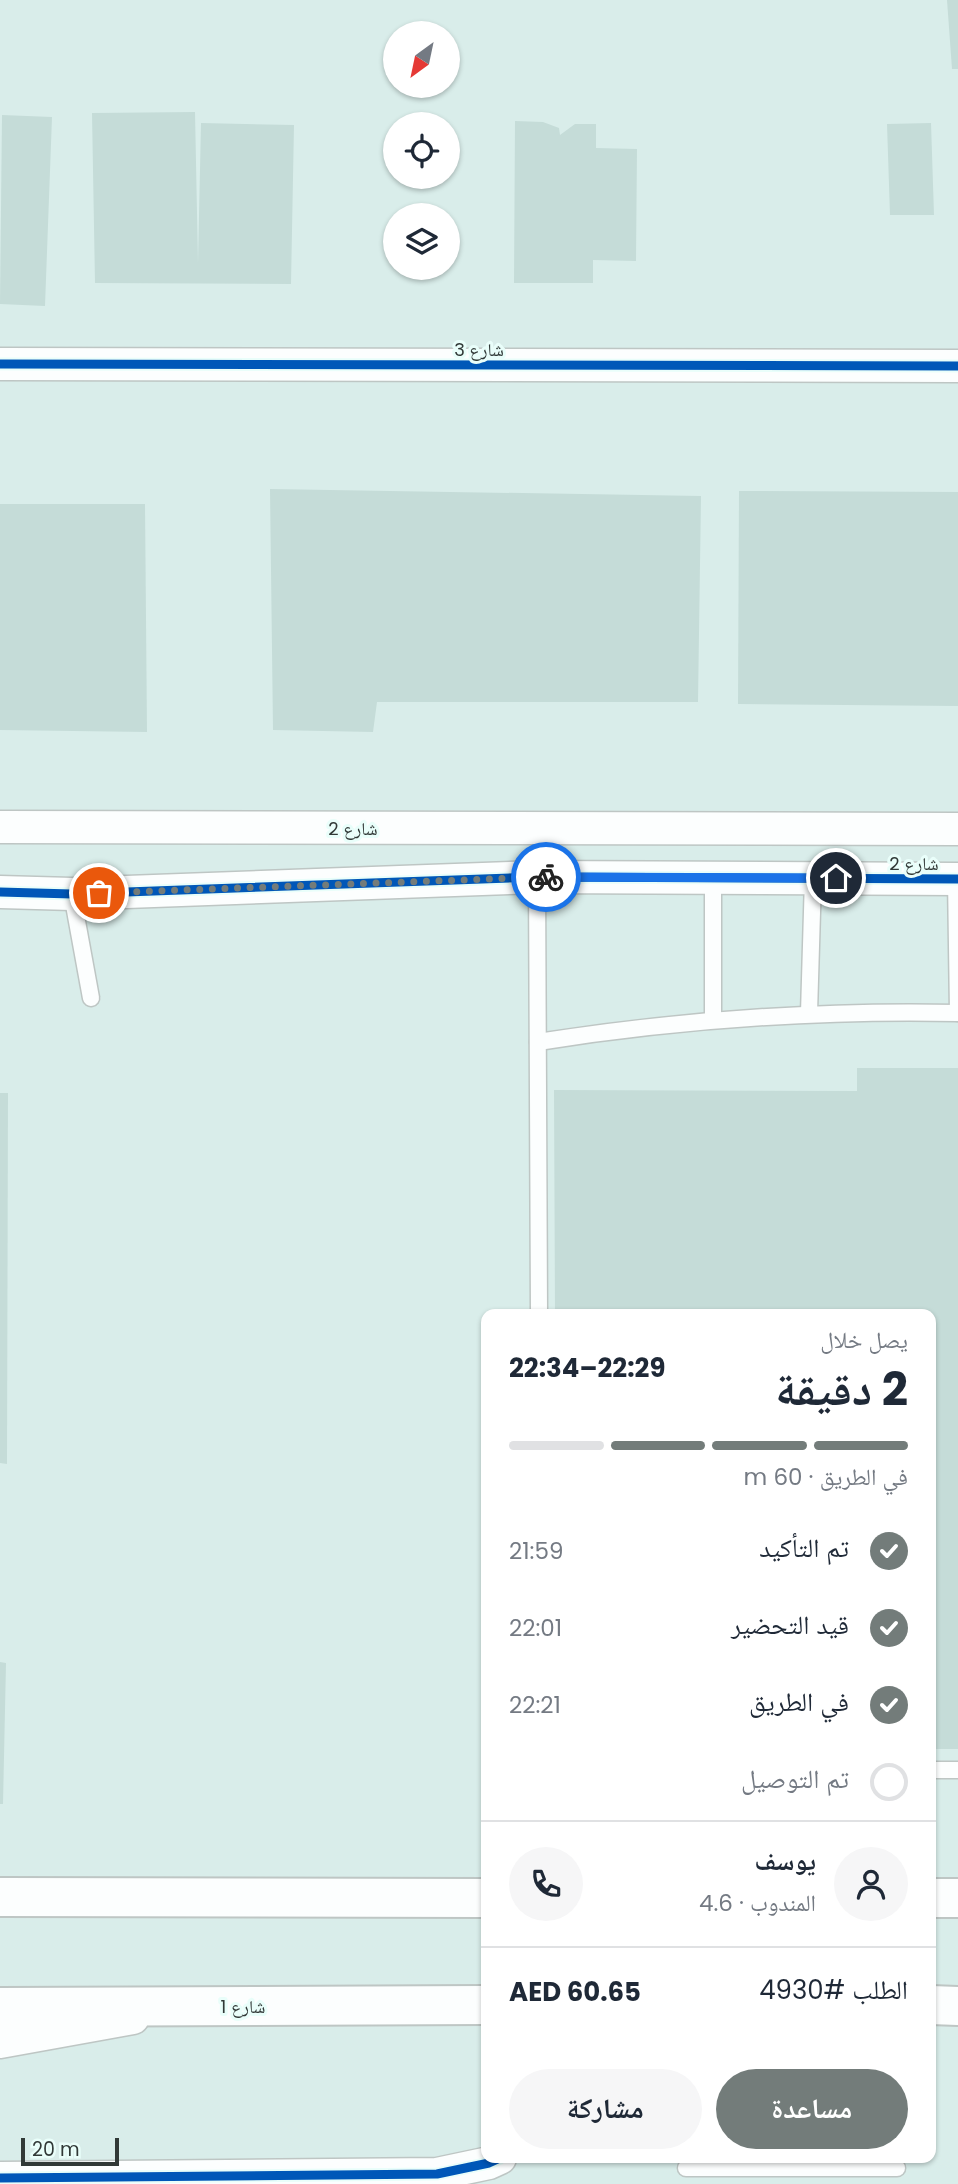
<!DOCTYPE html>
<html lang="ar">
<head>
<meta charset="utf-8">
<style>
  :root { --surface:#fff; --page:#f6f6f7; --text:#1f2937; --muted:#747a83; --line:#e0e1e3; --accent:#737c7a }
  body { margin:0; font-family:Poppins,"Noto Naskh Arabic",sans-serif; background:var(--page); color:var(--text); direction:rtl; height:100vh; display:flex; flex-direction:column; font-size:26px; white-space:nowrap }
  * { box-sizing:border-box; margin:0 }
  p { font-size:23px; color:var(--muted) }
  .icon { flex:none; width:38px; height:38px; fill:none; stroke:currentColor; stroke-width:2; stroke-linecap:round; stroke-linejoin:round }
  .map { position:relative; flex:1; overflow:hidden; direction:ltr }
  .sheet { position:absolute; left:481px; top:1309px; width:455px; height:854px; display:flex; flex-direction:column; background:var(--surface); border-radius:14px; box-shadow:0 2px 5px #0004; direction:rtl }
  .sheet>* { flex:none }
  .needle { width:46px; rotate:213deg }
  .buttons { position:absolute; left:383px; top:21px; display:grid; gap:14px }
  .buttons a { display:grid; place-items:center; width:77px; height:77px; border-radius:50%; background:var(--surface); box-shadow:0 2px 5px #0004; font-size:35px }
  .scale { position:absolute; left:21px; bottom:18px; width:98px; box-sizing:border-box; padding-left:7px; border:4px solid #313937; border-top:0; font-size:19px; line-height:24px; white-space:nowrap; color:#313937; -webkit-text-stroke:5px #e9fefa; paint-order:stroke }
  .pin { position:absolute; display:grid; place-items:center; width:60px; height:60px; color:#fff; margin:-30px; border:4px solid #fff; border-radius:50%; box-shadow:0 2px 7px #0007 }
  .courier { position:absolute; display:grid; place-items:center; width:70px; height:70px; margin:-35px; border:5px solid #1a73e8; border-radius:50%; background:#fff; color:#222; box-shadow:0 2px 9px #0007 }
  .head em { font-style:normal; font-weight:700 }
  .head div { display:flex; flex-direction:column-reverse }
  .head { display:flex; align-items:center; justify-content:space-between; height:119px; padding:0 28px }
  h1 { font-size:46px; font-weight:700; line-height:52px }
  .bar { display:grid; grid-template-columns:repeat(4,1fr); gap:10px 7px; align-content:center; height:84px; padding:0 28px }
  .bar i { height:9px; border-radius:5px; background:var(--line) }
  .bar .current { background:var(--accent) }
  .bar p { grid-column:span 4 }
  .line { display:flex; align-items:center; gap:18px; padding:0 28px; border-top:2px solid var(--line) }
  .line div { flex:1 }
  .round { display:grid; place-items:center; flex:none; width:74px; height:74px; border-radius:37px; background:var(--page) }
  ol { padding:0 28px; list-style:none }
  li { display:flex; align-items:center; gap:21px; height:77px }
  li p { margin-inline-start:auto }
  li .icon { padding:7px; border-radius:50%; background:var(--accent); color:#fff; stroke-width:4 }
  li:last-child { color:var(--muted) }
  li i { width:38px; height:38px; border:4px solid var(--line); border-radius:50% }
  .primary-button { display:flex; gap:14px; margin-top:auto; padding:14px 28px }
  .primary-button a { flex:1; height:80px; border-radius:42px; background:var(--accent); color:#fff; font-size:28px; font-weight:700; line-height:80px; text-align:center }
  .primary-button a+a { background:var(--page); color:var(--text) }
  .map>svg:first-child { display:block }
  .built { fill:#d9edea; fill-rule:evenodd }
  .building { fill:#c5dcd8 }
  .lines { fill:none; stroke-linecap:round; stroke-linejoin:round }
  .service-casing { stroke:#bec6c4; stroke-width:19 }
  .minor-casing { stroke:#bec6c4; stroke-width:35 }
  .tertiary-casing { stroke:#bec6c4; stroke-width:42 }
  .service { stroke:#fcfefe; stroke-width:16 }
  .minor { stroke:#fcfefe; stroke-width:32 }
  .tertiary { stroke:#fcfefe; stroke-width:38 }
  .cycleway-casing { stroke:#e9fefa; stroke-width:13 }
  .cycleway { stroke:#0057b8; stroke-width:9 }
  .done { stroke:#737c7a; stroke-width:7; stroke-dasharray:0 12.6 }
  .route { stroke:#1a73e8; stroke-width:9 }
  .labels { text-anchor:middle; dominant-baseline:central; stroke-width:6; stroke-linejoin:round; paint-order:stroke }
  .street-label { font-size:18px; fill:#313937; stroke:#e9fefa }
</style>
</head>
<body>
<div class="map">
<svg width="958" height="2184" viewBox="0 0 958 2184">
  <rect width="100%" height="100%" fill="#eef9f7"/>
  <path class="built" d="M0,0h958v2184h-958zM396,33h52v53h-52zM396,124h52v53h-52zM396,215h52v53h-52zM486,1314h445v844h-445z"/>
  <g class="building">
    <path d="M947,0h11v69h-6z"/>
    <path d="M195,112l3,151 3,-140 93,2 -3,159 -196,-1 -3,-170z"/>
    <path d="M2,115l50,2 -7,189 -45,-2z"/>
    <path d="M515,121l28,1 16,6 1,7 15,-11h21v24l41,1 -1,112 -43,-1v23h-79z"/>
    <path d="M931,123l3,92h-44l-3,-91z"/>
    <path d="M270,489l431,7 -3,206h-321l-4,30 -100,-2z"/>
    <path d="M739,491l219,1v214l-220,-2z"/>
    <path d="M0,504h145l2,228 -147,-2z"/>
    <path d="M857,1068h101v681h-27v-435h-376l-1,-224 303,1z"/>
    <path d="M0,1093h8l-1,371 -7,-1z"/>
    <path d="M0,1662l6,1 -3,141h-3z"/>
  </g>
  <g class="lines">
    <g class="service-casing">
      <g id="service">
        <path d="M537,877l2,437"/>
        <path d="M956,879l2,134"/>
        <path d="M72,894l19,104"/>
        <path d="M809,1013l4,-135"/>
        <path d="M713,1019v-141"/>
        <path d="M538,1042c140,-22 278,-32 420,-29"/>
        <path d="M931,1770h27"/>
        <path d="M686,2168h211"/>
      </g>
    </g>
    <g class="minor-casing">
      <g id="minor">
        <path d="M0,364l958,2"/>
        <path d="M0,827l958,2"/>
        <path d="M0,892l72,2 465,-17 421,2"/>
        <path d="M0,2042l133,-24"/>
        <path d="M0,2178l437,-4 52,-11 11,-5"/>
      </g>
    </g>
    <g class="tertiary-casing">
      <g id="tertiary">
        <path d="M0,1897l486,1"/>
        <path d="M931,1898h27"/>
        <path d="M931,2005l27,1"/>
        <path d="M0,2007l486,-2"/>
      </g>
    </g>
    <use href="#service" class="service"/>
    <use href="#minor" class="minor"/>
    <use href="#tertiary" class="tertiary"/>
    <g class="cycleway-casing">
      <g id="cycleway">
        <path d="M0,364l958,2"/>
        <path d="M0,892l72,2 465,-17 421,2"/>
        <path d="M0,2178l437,-4 52,-11 11,-5"/>
      </g>
    </g>
    <use href="#cycleway" class="cycleway"/>
  </g>
  <g class="lines">
    <path class="done" d="M99,893l447,-16"/>
    <path class="route" d="M546,877l290,1"/>
  </g>
  <g class="labels">
    <g class="street-label">
      <text x="479" y="349">شارع 3</text>
      <text x="353" y="828">شارع 2</text>
      <text x="914" y="863">شارع 2</text>
      <text x="243" y="2006">شارع 1</text>
    </g>
  </g>
</svg>
<div class="buttons">
<a><svg class="needle" viewBox="-14 -14 28 28"><path d="M0-13l5 13h-10z" fill="#e53935"/><path d="M0 13l5-13h-10z" fill="#747a83"/></svg></a>
<a><svg class="icon" aria-label="locate" viewBox="0 0 24 24"><circle cx="12" cy="12" r="6"/><path d="M12 2v4M12 18v4M2 12h4M18 12h4"/></svg></a>
<a><svg class="icon" aria-label="layers" viewBox="0 0 24 24"><path d="M12 4l9 5-9 5-9-5zM3 14l9 5 9-5"/></svg></a>
</div>
<div class="scale">20 m</div>
<div class="pin" style="left:99px;top:893px;background:#ea580c"><svg class="icon" aria-label="bag" viewBox="0 0 24 24"><path d="M5 8h14l-1 12H6zM9 8a3 3 0 0 1 6 0"/></svg></div>
<div class="pin" style="left:836px;top:878px;background:#1f2937"><svg class="icon" aria-label="home" viewBox="0 0 24 24"><path d="M3 11l9-7 9 7M6 9v11h12V9"/></svg></div>
<div class="courier" style="left:546px;top:877px"><svg class="icon" aria-label="bike" viewBox="0 0 24 24"><circle cx="6" cy="16" r="4"/><circle cx="18" cy="16" r="4"/><path d="M6 16l4-8h5l3 8M10 8l3 8H6M13 5h3"/></svg></div>
<section class="sheet">
<div class="head"><div><h1>2 دقيقة</h1><p>يصل خلال</p></div><em>22:29–22:34</em></div>
<div class="bar"><i class="current"></i><i class="current"></i><i class="current"></i><i></i><p>في الطريق · 60 m</p></div>
<ol>
<li><svg class="icon" aria-label="check" viewBox="0 0 24 24"><path d="M5 12l5 5 9-10"/></svg>تم التأكيد<p>21:59</p></li>
<li><svg class="icon" aria-label="check" viewBox="0 0 24 24"><path d="M5 12l5 5 9-10"/></svg>قيد التحضير<p>22:01</p></li>
<li><svg class="icon" aria-label="check" viewBox="0 0 24 24"><path d="M5 12l5 5 9-10"/></svg>في الطريق<p>22:21</p></li>
<li><i></i>تم التوصيل</li>
</ol>
<div class="line" style="height:126px"><a class="round"><svg class="icon" aria-label="person" viewBox="0 0 24 24"><circle cx="12" cy="8" r="4"/><path d="M4 21q1-7 8-7t8 7"/></svg></a><div><b>يوسف</b><p>المندوب · 4.6</p></div><a class="round"><svg class="icon" aria-label="phone" viewBox="0 0 24 24"><path d="M5 4h4l2 5-3 2q2 4 5 5l2-3 5 2v4C11 20 4 13 5 4z"/></svg></a></div>
<div class="line" style="height:91px"><div>الطلب #4930</div><b>AED 60.65</b></div>
<div class="primary-button"><a>مساعدة</a><a>مشاركة</a></div>
</section>
</div>
</body>
</html>
